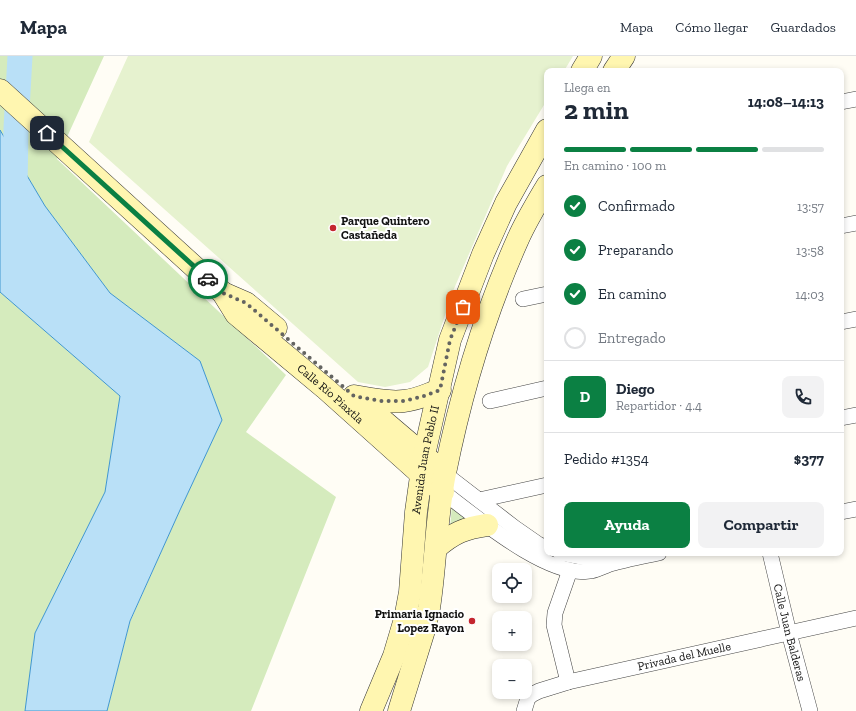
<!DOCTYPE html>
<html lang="es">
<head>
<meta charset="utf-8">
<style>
  :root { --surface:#fff; --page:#f2f2f3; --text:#1f2937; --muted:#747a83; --line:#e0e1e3; --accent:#0b8043 }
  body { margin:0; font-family:"Zilla Slab",serif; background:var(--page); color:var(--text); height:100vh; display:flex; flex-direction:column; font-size:15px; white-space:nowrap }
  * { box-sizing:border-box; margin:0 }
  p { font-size:13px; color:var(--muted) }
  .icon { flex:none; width:22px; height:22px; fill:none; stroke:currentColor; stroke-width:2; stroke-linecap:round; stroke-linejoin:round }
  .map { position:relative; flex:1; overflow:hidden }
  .side { position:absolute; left:544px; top:12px; width:300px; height:488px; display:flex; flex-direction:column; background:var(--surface); border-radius:8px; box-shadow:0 2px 6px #0003 }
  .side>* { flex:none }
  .controls { position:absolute; left:492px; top:507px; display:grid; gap:8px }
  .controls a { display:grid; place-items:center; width:40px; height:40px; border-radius:8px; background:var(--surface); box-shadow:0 2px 6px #0003; font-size:20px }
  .pin { position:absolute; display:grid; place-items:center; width:34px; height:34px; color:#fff; margin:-17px; border-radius:8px; box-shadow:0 2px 6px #0006 }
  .courier { position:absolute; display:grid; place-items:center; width:40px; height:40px; margin:-20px; border:3px solid #0b8043; border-radius:50%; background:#fff; color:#222; box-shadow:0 1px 5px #0007 }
  .overview em { font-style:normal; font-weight:700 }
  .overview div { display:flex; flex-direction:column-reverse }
  .overview { display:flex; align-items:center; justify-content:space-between; height:68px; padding:0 20px }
  h1 { font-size:26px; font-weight:700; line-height:30px }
  .bar { display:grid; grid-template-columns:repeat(4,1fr); gap:6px 4px; align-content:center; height:48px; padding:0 20px }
  .bar i { height:5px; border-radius:3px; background:var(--line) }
  .bar .on { background:var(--accent) }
  .bar p { grid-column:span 4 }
  .line { display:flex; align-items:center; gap:10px; padding:0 20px; border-top:1px solid var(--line) }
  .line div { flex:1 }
  .round { display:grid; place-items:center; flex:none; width:42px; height:42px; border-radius:8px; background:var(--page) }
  ol { padding:0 20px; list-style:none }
  li { display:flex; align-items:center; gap:12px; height:44px }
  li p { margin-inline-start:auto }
  li .icon { padding:4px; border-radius:50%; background:var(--accent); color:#fff; stroke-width:4 }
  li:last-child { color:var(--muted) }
  li i { width:22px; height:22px; border:2px solid var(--line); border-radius:50% }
  .action { display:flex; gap:8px; margin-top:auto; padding:8px 20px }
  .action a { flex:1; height:46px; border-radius:8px; background:var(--accent); color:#fff; font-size:16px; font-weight:700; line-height:46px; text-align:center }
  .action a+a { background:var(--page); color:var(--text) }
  header { display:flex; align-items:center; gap:24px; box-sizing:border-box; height:56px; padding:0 20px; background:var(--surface); border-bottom:1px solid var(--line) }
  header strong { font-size:19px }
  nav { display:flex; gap:22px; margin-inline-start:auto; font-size:14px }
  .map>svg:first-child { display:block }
  .green { fill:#d5ebbd }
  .pitch { fill:#e6f2cf }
  .water { fill:#b9e0f7; stroke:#3f96cf }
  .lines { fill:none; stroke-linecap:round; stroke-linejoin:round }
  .river { stroke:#b9e0f7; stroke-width:25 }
  .street-casing { stroke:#444; stroke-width:16 }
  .secondary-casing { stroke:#333; stroke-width:23 }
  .street { stroke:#fff; stroke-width:15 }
  .secondary { stroke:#fff6b0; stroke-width:22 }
  .done { stroke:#646461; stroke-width:4; stroke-dasharray:0 7.2 }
  .route { stroke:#0b8043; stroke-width:5 }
  .poi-dot { fill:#c4262e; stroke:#fff; stroke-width:1.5 }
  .labels { text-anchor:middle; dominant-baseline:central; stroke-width:4; stroke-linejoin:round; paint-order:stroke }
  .poi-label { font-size:12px; font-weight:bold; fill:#111; stroke:#fff; text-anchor:start }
  .street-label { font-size:12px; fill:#111; stroke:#fff }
</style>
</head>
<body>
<header>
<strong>Mapa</strong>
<nav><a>Mapa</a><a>Cómo llegar</a><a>Guardados</a></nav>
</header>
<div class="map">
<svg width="856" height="655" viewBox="0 0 856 655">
  <rect width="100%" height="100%" fill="#fffdf5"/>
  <g class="green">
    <path d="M0,0h104l-47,103 229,216 -40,57 90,65 -85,214h-144l23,-89 50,-112 42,-90 -22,-59 -90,-68 -65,-87 -45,-76z"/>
    <path d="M0,236l120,104 -15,96 -70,141 -10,78h-25z"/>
    <path d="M452,448l20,16 -22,10z"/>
  </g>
  <path class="pitch" d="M128,0h445l-9,15h-17v29l-40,66 -54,125 -25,76 -18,15 -25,5 -27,-5 -269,-240z"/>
  <path class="water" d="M0,74l45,76 65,87 90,68 22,59 -42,90 -50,111 -23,90h-82l10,-78 70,-141 15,-96 -120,-104z"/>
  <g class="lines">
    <path class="river" d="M15,133l1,-61 4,-72"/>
    <g class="street-casing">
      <g id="street">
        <path d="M841,46l15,-3"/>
        <path d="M841,170l15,-3"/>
        <path d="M523,243l24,-5"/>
        <path d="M841,266l15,-3"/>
        <path d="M490,345l57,-13"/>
        <path d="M841,362l15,-3"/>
        <path d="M445,418l70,54 23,16 9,4"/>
        <path d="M443,436c32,24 106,87 148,79 8,-2 15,-6 23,-8 14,-4 30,-7 45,-10"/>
        <path d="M479,444l68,-15"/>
        <path d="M841,456l15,-3"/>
        <path d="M560,497l51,10"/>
        <path id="s1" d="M770,497l19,80 21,78"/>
        <path d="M568,626l-14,-57 1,-12 15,-43"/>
        <path id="s2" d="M524,655l4,-13 5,-4 6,-3 29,-9 288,-64"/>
      </g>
    </g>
    <g class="secondary-casing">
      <g id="secondary">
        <path d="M582,15l9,-15"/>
        <path d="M614,15l10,-15"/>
        <path id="s3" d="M0,34l223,203 13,21 90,75 96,86 21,17"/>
        <path d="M223,237l23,10 30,25"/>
        <path d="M354,340c16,3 33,7 50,5 13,-1 24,-7 36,-11"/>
        <path d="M373,356l61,52"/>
        <path d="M436,492c17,-15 29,-20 51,-23"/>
        <path id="s4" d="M371,655l23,-55 11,-37 5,-27 6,-80 8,-57 26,-115 33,-86 23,-51 41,-73"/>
        <path d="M399,655l26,-84 4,-19c7,-45 7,-91 16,-135 16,-80 40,-160 73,-234 8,-18 19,-36 29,-53"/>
      </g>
    </g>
    <use href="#street" class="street"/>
    <use href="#secondary" class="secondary"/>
  </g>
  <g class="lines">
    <path class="done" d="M208,223l15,14 23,10 108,93 27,5h22l18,-4 19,-7 10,-50 13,-33"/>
    <path class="route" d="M47,77l161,146"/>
  </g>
  <g class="poi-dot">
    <circle cx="333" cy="172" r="4"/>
    <circle cx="472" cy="565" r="4"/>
  </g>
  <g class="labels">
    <g class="poi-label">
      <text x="341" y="165">Parque Quintero<tspan x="341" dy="14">Castañeda</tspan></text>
      <text x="464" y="558" text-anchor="end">Primaria Ignacio<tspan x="464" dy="14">Lopez Rayon</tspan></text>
    </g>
    <g class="street-label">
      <text stroke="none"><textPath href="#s3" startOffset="450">Calle Río Piaxtla</textPath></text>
      <text stroke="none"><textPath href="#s4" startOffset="259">Avenida Juan Pablo II</textPath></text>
      <text stroke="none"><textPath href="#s1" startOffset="82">Calle Juan Balderas</textPath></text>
      <text stroke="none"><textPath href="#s2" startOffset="176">Privada del Muelle</textPath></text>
    </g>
  </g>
</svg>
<div class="controls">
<a><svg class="icon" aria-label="locate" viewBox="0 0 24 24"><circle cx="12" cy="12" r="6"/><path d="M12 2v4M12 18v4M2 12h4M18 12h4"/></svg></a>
<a>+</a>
<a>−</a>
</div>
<div class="pin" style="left:463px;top:251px;background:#ea580c"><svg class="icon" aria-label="bag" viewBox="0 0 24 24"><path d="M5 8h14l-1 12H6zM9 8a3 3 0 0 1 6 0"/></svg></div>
<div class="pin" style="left:47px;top:77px;background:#1f2937"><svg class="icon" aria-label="home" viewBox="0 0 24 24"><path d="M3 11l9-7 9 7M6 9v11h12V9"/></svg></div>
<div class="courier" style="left:208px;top:223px"><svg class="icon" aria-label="car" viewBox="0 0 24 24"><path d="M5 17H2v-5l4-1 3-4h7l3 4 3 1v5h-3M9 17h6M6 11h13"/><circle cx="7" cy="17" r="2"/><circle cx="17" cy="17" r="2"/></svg></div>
<section class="side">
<div class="overview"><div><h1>2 min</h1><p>Llega en</p></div><em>14:08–14:13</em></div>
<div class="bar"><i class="on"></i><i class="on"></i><i class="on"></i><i></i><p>En camino · 100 m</p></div>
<ol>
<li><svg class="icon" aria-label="check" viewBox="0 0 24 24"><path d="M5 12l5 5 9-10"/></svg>Confirmado<p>13:57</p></li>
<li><svg class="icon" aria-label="check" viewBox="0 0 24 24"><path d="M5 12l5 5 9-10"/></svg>Preparando<p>13:58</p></li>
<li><svg class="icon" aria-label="check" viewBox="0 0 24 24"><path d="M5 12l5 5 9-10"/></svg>En camino<p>14:03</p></li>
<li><i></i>Entregado</li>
</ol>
<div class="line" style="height:72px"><b class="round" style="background:var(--accent);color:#fff">D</b><div><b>Diego</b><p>Repartidor · 4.4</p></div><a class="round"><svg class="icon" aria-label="phone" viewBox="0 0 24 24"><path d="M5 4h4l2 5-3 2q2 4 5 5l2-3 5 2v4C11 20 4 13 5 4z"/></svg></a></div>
<div class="line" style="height:52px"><div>Pedido #1354</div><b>$377</b></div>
<div class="action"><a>Ayuda</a><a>Compartir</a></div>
</section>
</div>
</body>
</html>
